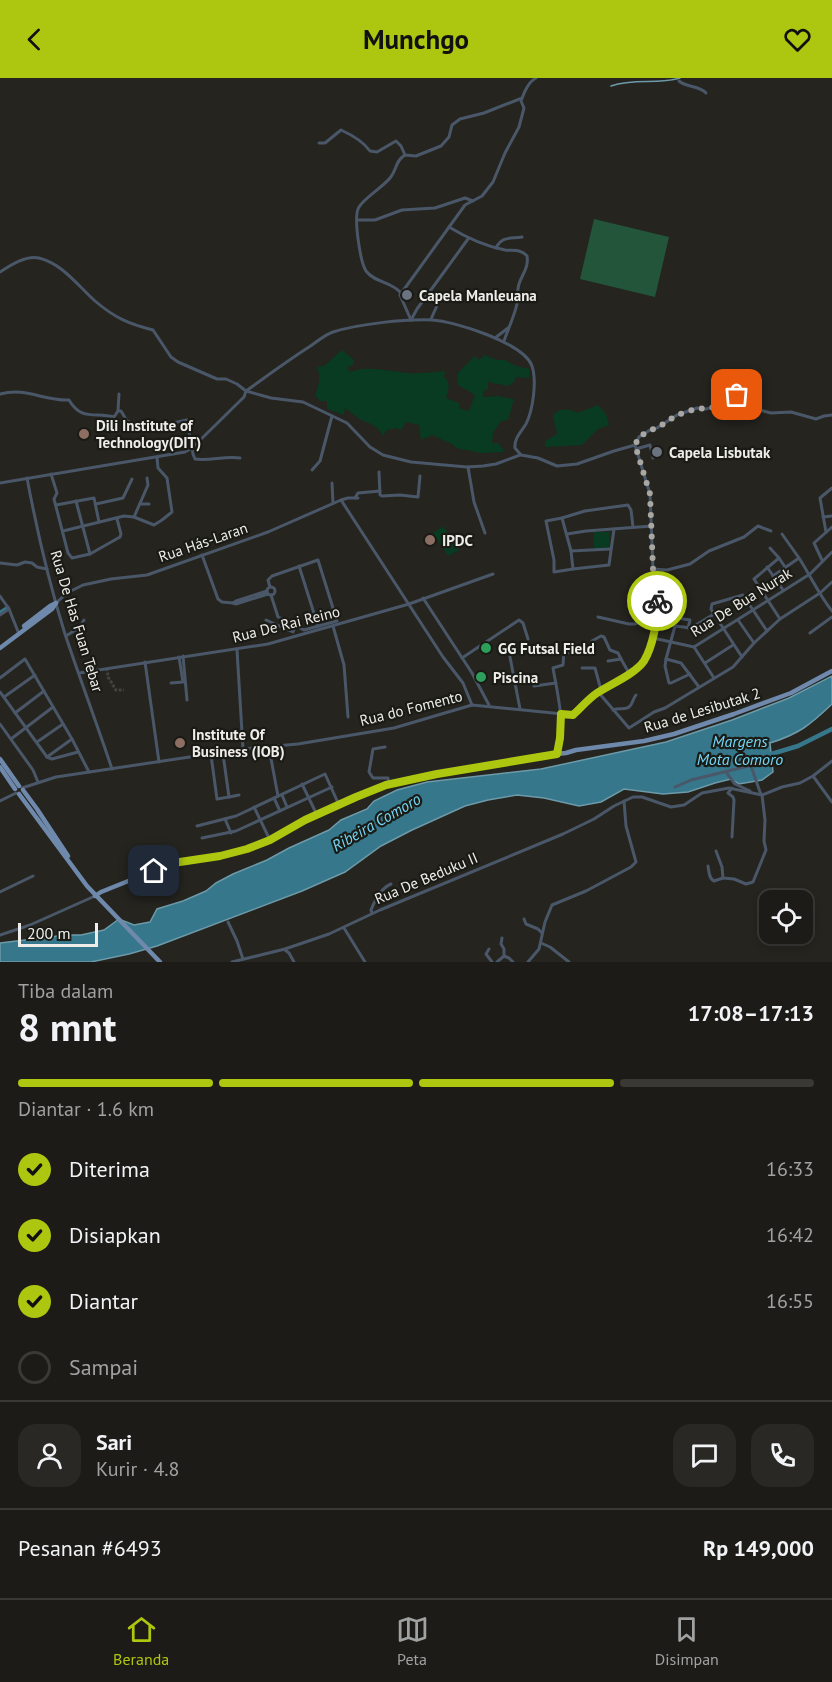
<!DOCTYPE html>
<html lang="id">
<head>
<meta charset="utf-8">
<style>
  :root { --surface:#1c1b17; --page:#292824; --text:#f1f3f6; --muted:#a0a1a1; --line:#3a3936; --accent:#adc60f }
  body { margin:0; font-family:"PT Sans",sans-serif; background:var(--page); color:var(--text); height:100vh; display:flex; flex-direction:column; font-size:22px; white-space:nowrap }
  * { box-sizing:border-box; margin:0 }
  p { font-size:20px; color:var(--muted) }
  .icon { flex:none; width:33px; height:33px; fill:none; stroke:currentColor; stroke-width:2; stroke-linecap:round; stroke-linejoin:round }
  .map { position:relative; height:884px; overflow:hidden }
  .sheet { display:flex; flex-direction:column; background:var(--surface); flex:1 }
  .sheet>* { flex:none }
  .buttons { position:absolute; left:759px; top:812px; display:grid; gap:12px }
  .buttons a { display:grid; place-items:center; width:54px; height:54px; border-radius:12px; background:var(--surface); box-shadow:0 3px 9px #0003,0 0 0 2px var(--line); font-size:30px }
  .scale { position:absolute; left:18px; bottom:15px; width:80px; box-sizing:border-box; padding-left:6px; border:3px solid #eeedea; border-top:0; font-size:16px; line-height:21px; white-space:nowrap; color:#eeedea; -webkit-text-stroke:4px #1b1b16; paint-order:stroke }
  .pin { position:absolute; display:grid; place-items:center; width:51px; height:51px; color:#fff; margin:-26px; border-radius:12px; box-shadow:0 3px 9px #0006 }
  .courier { position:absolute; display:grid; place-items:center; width:60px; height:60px; margin:-30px; border:4px solid #adc60f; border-radius:50%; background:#fff; color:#222; box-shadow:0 2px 8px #0007 }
  .headline em { font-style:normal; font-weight:700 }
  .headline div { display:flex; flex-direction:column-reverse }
  .headline { display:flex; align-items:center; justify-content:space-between; height:102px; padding:0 18px }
  h1 { font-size:39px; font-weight:700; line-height:45px }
  .bar { display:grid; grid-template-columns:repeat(4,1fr); gap:9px 6px; align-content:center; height:72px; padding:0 18px }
  .bar i { height:8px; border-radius:4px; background:var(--line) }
  .bar .selected { background:var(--accent) }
  .bar p { grid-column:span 4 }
  .line { display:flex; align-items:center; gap:15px; padding:0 18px; border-top:2px solid var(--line) }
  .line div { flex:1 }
  .round { display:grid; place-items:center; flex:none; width:63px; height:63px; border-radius:18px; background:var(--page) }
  ol { padding:0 18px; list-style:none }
  li { display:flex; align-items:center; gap:18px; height:66px }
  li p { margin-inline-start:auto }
  li .icon { padding:6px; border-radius:50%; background:var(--accent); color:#111; stroke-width:4 }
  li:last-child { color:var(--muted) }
  li i { width:33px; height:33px; border:3px solid var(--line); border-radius:50% }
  header { display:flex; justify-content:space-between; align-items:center; height:78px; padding:0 18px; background:var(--accent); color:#111; font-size:27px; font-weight:700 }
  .menu { display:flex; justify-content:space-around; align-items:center; height:84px; border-top:2px solid var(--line); background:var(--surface); font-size:16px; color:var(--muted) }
  .menu a { display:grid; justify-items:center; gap:3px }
  .menu .selected { color:var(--accent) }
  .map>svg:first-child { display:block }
  .green { fill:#083b22 }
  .forest { fill:#225539 }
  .water { fill:#36778b; stroke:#6d9aa8; stroke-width:1.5 }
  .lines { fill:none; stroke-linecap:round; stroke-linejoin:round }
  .stream { stroke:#6d9aa8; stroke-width:1.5 }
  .canal { stroke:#36778b; stroke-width:3 }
  .river { stroke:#36778b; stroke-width:4.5 }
  .minor-tunnel { stroke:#43423d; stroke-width:3; stroke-dasharray:3 1.5; stroke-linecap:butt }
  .minor { stroke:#4a5768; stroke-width:3 }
  .major { stroke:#6e89ac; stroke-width:4.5 }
  .done { stroke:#a8a7a3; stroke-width:6; stroke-dasharray:0 10.8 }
  .route { stroke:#adc60f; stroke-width:8 }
  .worship-dot { fill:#6b7280; stroke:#1b1b16; stroke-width:2 }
  .education-dot { fill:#8d6e63; stroke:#1b1b16; stroke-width:2 }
  .leisure-dot { fill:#2e9e5b; stroke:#1b1b16; stroke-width:2 }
  .labels { text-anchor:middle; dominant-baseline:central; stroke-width:4.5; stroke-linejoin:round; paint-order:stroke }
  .poi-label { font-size:15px; font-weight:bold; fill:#eeedea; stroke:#1b1b16; text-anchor:start }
  .street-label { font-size:15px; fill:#eeedea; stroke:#1b1b16 }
  .water-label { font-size:16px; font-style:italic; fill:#73d6f6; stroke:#1b1b16 }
</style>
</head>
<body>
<header><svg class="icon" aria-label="back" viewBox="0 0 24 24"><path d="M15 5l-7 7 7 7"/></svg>Munchgo<svg class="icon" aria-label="heart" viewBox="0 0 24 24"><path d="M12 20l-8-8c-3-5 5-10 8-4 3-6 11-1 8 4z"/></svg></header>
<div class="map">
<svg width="832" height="884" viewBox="0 0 832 884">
  <rect width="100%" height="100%" fill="#25241f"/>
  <g class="green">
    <path d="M342,272l12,10v4l-7,4 3,4c18,-7 38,-1 57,1 12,1 26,-1 38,-2l-1,7 3,1 2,8 -3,11 13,5v5l10,3 6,-16 -17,-10v-12l17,-17 4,4 5,-5 13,5h8l11,6 13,3v9l-13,-1 -2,5 -6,4 -20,-4v7l-5,3v5l15,-1 16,3 -6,21 -7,1 -8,12 -1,10h6l7,9 -24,1 -25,-5 -2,-3 -22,-10 -11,5 -2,-15 -13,-3 -5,8 -5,-2 -9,2 -4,6c-5,-11 -16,-13 -25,-18 -4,-3 -9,-7 -13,-10l-1,7 -17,-6v-8h-7l-5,-6c4,-9 6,-18 2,-28l7,-1z"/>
    <path d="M598,327l8,9 3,11 -11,4 -16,16 -37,2v-6l12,-7 -4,-19c8,-8 16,-6 25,-2z"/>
    <path d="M443,448l16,24 -11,6 -15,-23z"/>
    <path d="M593,454h17l-1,15 -15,2z"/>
  </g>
  <path class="forest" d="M594,141l75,18 -14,60 -75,-18z"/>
  <path class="water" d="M832,598v28c-22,21 -33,30 -62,39l3,29 -11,8 -23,4 -8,-5 -16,4 -27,9 -25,2 -39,-5 -23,13 -22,4 -35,-8 -27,-3 -29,5 -23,6 -53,24 -31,16 -36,26 -43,19 -145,55 -28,8 -38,8h-91v-19l66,-8h15l23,-5 15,-11 15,6 16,-3 7,-13 26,-8 23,-10 10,-8 17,-9 34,-14 22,-12 40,-18 12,-10 26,-11 7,-8 23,-11 30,-8 114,-13 125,-27 66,-22 57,-22z"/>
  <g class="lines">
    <path class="stream" d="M611,8c24,-8 46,-1 69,-8"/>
    <path class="canal" d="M0,534l8,-5"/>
    <path class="river" d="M768,677l30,-9 34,-17"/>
    <path class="minor-tunnel" d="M107,590l1,9 8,13h8"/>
    <g class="minor">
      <path d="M679,3c8,7 20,4 27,12"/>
      <path d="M319,65h6l16,-13c11,5 22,11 29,21l7,1 19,-11 5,5 4,9 11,1 25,-10 8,-9 3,-12 8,-6 24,-6 38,-15"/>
      <path d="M358,142h17l27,-10 33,-2 30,-10 8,3"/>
      <path d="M449,149c18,11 35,19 56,23 9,1 16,-1 22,6 2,12 -5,18 -8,28 -2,6 -1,13 -2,20 -3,13 -9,25 -13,37"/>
      <path d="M496,170c6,-12 14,-9 26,-11"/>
      <path d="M0,194c11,-7 26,-17 39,-14 24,6 39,28 56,43 20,17 34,23 58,29l18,27 7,5 39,17h9l11,5 9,7 25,7 32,4 44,21 23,24 13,8 28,7 56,5 16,-1 13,-2 24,-9"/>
      <path d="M401,215c-10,-12 -26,-10 -35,-22 -6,-10 -13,-55 -7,-64 5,-9 24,-20 31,-29 7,-8 5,-17 15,-23"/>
      <path d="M431,241l9,-20"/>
      <path d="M411,242l-11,-25 65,-90 17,-9 11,-14 12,-29 14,-26 5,-19 -3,-7c3,-8 7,-19 15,-23"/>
      <path d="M411,242l6,-11 51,-70"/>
      <path d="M495,260l13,-10"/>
      <path d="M0,316c27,-7 43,7 69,6 12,21 26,12 45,17l4,-6 1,-17"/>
      <path d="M118,333h3l6,10 5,2 36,1 19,-4 6,34 2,5c15,2 29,-3 45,-1"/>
      <path d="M635,367l4,-8 11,-7 7,-2 20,-13 20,-7 9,1 8,-2 14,-10 9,-2 5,1 10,12 19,5 20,-1 25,7 8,-3 8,-1"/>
      <path d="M636,371l14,-4 3,13"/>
      <path d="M468,389l6,35 11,31"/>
      <path d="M312,392l8,-9 12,-45"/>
      <path d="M379,394l1,23 2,1 18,-1 18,2 2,-21"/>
      <path d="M51,396l6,19 -3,6 14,54 4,5 18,-4 30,-17 1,-3 -4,-15"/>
      <path d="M27,400c10,53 22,105 38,156 15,45 32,90 47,135"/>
      <path d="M0,405l185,-31 7,-4 52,-51 2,-6c21,-15 41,-30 63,-44 8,-5 15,-12 24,-15 25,-8 71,-13 99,-12 22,1 92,23 100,46 5,15 1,44 -6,58 -5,8 -12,14 -11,24l6,7 17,3 19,8 20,-2 37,-13 21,-6"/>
      <path d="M332,405l1,20"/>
      <path d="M355,420l3,-5 22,-2"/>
      <path d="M341,422l102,157 20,26 9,22"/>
      <path d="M76,423l14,53"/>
      <path d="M96,426l27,-6 9,-19"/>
      <path d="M140,426h9"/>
      <path d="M56,427l38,-7 5,24"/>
      <path d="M134,439l14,-32 -1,-7"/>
      <path d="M823,439l9,-1"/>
      <path d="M562,440l-16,3 8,39v12l19,-3"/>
      <path d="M614,451l-5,36 -36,4 -2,-18 -9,-33 23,-7 43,-6 3,5 2,17"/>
      <path d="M63,453l61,-15 10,1 20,8 8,-5 10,-8 -5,-34 -9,-10 -1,-11"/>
      <path d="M826,454l-6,-34 12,-10"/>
      <path d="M567,456l19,-3 66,-5"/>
      <path d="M782,456l17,24"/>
      <path d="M770,470l9,10"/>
      <path d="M571,473l39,-2"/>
      <path d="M202,477l16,44 4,3 11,1"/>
      <path d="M822,482l-8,-17 18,-16"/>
      <path d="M0,485l17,2 8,-3 7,1 5,4 10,2"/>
      <path d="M299,488l19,60"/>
      <path d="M767,489l16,23"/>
      <path d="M653,491l14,1 23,-6 19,-13 35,-14 14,-11 13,5"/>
      <path d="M773,498l26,-18c11,17 20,37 33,53"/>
      <circle cx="271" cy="513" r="4"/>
      <path d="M270,509l-2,-7 4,-4 46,-16 19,61 -33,9 -26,-13 -7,-22"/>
      <path d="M267,513l-31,10 -3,2 3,1 32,-10"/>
      <path d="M0,518l9,13 10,25"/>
      <path d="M423,520l49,75 17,32"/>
      <path d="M56,525l11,-10 16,-8 28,-6 36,-4 121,-43 73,-32 7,-2h10"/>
      <path d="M714,536l-3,-5 1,-5 31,-9 24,36"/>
      <path d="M0,537l9,-6"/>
      <path d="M598,539l31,7h6l22,-8"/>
      <path d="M780,541l-26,-40 25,-21 6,9"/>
      <path d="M266,542l27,12 2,-6"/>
      <path d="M738,542l16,23"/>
      <path d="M675,547l2,-7 13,2 -2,8"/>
      <path d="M333,548l11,39 4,52"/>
      <path d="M810,555l22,-16"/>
      <path d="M66,558l14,-9 4,-7"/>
      <path d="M653,560l41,9 116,-73 22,-22"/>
      <path d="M592,563l9,-5 3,1 6,13 8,3 3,6"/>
      <path d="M694,569l20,31"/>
      <path d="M237,572l6,99"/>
      <path d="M183,578l4,44"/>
      <path d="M510,579l10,52"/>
      <path d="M462,580l57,-38 4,3 5,16"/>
      <path d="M666,581l-1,7 4,17h2l19,-9"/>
      <path d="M608,583l13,-2 8,14"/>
      <path d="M145,584l14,100"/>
      <path d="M705,585l28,-18"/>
      <path d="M582,590h13l6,22"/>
      <path d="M79,595l189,-29 141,-40 84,-30"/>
      <path d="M0,600l25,-19 47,80 17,33"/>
      <path d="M171,605l12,-1 -4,-25"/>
      <path d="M534,608l22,-3"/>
      <path d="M699,609l-18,-24 -15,-4 9,-33 16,2 23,-14 28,43"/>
      <path d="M0,614l47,65 5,2 26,-7"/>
      <path d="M599,615l30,35 25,-16 11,-4 68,-41 21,-24 26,-24 40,-26 12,-11"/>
      <path d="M4,619l31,-22"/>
      <path d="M613,632c6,-3 13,1 17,-4 3,-3 3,-8 6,-11"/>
      <path d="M15,635l29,-22"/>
      <path d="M0,646l33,46 5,12"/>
      <path d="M11,661l42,-32"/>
      <path d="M37,664l26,-18"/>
      <path d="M385,669l-12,2 -4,23 4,6h15l1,7"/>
      <path d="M269,670l9,48"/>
      <path d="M557,676c9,-29 1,-57 -4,-86l10,-3 1,-14 6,2 13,-4"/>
      <path d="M211,677l6,44 12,-2 -6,-43"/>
      <path d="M47,679l25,-18"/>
      <path d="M726,694l9,12 15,7"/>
      <path d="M813,698l19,26"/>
      <path d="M302,706l15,31"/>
      <path d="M675,709l16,-7 90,-22"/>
      <path d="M22,710l34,-11 187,-28 55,-5 96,-16 78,-23 101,10 25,-23 35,-21 11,-10 9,-23 4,-25 -4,-44 -3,-75 -15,-49"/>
      <path d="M732,710l-4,5 5,4 1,3 -2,37"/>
      <path d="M282,717l5,12"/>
      <path d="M229,719l10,-2"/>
      <path d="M274,720l6,13"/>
      <path d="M0,723l16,-8"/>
      <path d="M254,729l16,33"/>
      <path d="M225,741l6,14"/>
      <path d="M197,748l39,-10 89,-42 14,31"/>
      <path d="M202,760l34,-7 96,-44"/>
      <path d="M716,773l6,16 1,11 11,1 12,5 7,-2 13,-32 -2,-9 1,-21 -3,-25 -2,-3 -9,-26"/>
      <path d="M708,788c1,6 1,13 6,15l9,-3"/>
      <path d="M0,814l33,-16"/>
      <path d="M372,835l-1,-3c4,-10 10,-22 20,-26"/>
      <path d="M524,841l2,5 12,5 4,4"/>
      <path d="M228,844l9,19 6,18"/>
      <path d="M344,850l21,34"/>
      <path d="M0,857l30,-10 65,-29"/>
      <path d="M502,860l-1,6 3,5v7"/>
      <path d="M541,865l9,4 19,15"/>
      <path d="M489,871l-3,5 6,8"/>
      <path d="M285,872l4,3 5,9"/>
      <path d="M232,884l53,-13 44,-15 51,-24 183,-76 31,-15 20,-13 19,-9h9l29,10 13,-2 18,-12 27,-5 33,7 20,-8 18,-4 13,-7 19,-15"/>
      <path d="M497,884l7,-6 5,2 4,4"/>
      <path d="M528,884l11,-13 6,-27 7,-17 34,-14 45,-24 5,-5 -10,-36 -2,-25"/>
    </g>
    <g class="major">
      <path d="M24,548l26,-20 6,-3"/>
      <path d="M0,570l52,-39 4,-6"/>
      <path d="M0,681l19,27"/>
      <path d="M0,689l15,22"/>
      <path d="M23,712l14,19 31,47"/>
      <path d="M19,716l68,92 73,76"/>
      <path d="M95,818l6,-4 72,-29 47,-7 27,-7 23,-9 35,-20 50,-23 31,-12 51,-11 100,-18 29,-3 10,-3 68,-9 30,-7 60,-20 57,-21 41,-22"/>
    </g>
  </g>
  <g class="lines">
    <path class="done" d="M657,523l-4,-32 -3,-75 -15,-49 4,-8 11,-7 7,-2 20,-13 21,-7 8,1 8,-2 14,-10 9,-2"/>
    <path class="route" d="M154,793l19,-8 47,-7 27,-7 23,-9 35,-20 51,-23 30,-12 51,-11 120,-20 3,-16 1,-24 12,1c8,-7 15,-16 24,-22 14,-9 38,-19 47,-32 9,-15 14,-42 13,-60"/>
  </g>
  <g class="worship-dot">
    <circle cx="407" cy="217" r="6"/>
    <circle cx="657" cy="374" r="6"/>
  </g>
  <g class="education-dot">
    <circle cx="84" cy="356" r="6"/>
    <circle cx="430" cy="462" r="6"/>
    <circle cx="180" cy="665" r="6"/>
  </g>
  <g class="leisure-dot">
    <circle cx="486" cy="570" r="6"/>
    <circle cx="481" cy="599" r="6"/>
  </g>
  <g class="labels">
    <g class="poi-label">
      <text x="419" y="217">Capela Manleuana</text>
      <text x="96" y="347">Dili Institute of<tspan x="96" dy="17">Technology(DIT)</tspan></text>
      <text x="669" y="374">Capela Lisbutak</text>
      <text x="442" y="462">IPDC</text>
      <text x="498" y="570">GG Futsal Field</text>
      <text x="493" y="599">Piscina</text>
      <text x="192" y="656">Institute Of<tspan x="192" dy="17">Business (IOB)</tspan></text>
    </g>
    <g class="street-label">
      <text transform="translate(203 464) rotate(-19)">Rua Hás-Laran</text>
      <text transform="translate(741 524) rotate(-32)">Rua De Bua Nurak</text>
      <text transform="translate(77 543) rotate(73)">Rua De Has Fuan Tebar</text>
      <text transform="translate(286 546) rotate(-14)">Rua De Rai Reino</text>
      <text transform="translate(411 630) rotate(-14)">Rua do Fomento</text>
      <text transform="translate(702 632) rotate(-17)">Rua de Lesibutak 2</text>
      <text transform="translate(426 800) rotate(-23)">Rua De Beduku II</text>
    </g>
    <g class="water-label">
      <text x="740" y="663">Margens<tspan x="740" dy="18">Mota Comoro</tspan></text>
      <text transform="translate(376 744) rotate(-30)">Ribeira Comoro</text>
    </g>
  </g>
</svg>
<div class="buttons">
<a><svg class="icon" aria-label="locate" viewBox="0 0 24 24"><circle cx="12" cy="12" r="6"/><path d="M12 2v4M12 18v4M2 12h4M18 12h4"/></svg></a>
</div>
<div class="scale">200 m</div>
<div class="pin" style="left:737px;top:317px;background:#ea580c"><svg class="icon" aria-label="bag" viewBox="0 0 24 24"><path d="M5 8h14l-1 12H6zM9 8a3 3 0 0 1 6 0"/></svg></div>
<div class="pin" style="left:154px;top:793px;background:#1f2937"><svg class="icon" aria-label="home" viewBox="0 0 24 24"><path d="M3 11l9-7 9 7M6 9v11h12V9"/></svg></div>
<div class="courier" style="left:657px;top:523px"><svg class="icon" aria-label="bike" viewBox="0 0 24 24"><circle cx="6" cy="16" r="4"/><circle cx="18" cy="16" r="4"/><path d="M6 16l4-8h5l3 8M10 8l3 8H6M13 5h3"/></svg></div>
</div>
<section class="sheet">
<div class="headline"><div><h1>8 mnt</h1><p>Tiba dalam</p></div><em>17:08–17:13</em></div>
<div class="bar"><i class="selected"></i><i class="selected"></i><i class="selected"></i><i></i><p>Diantar · 1.6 km</p></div>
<ol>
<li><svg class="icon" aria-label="check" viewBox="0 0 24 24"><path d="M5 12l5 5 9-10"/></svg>Diterima<p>16:33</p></li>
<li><svg class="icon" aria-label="check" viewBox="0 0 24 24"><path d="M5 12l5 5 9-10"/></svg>Disiapkan<p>16:42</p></li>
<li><svg class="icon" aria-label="check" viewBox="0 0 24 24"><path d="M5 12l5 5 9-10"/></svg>Diantar<p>16:55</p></li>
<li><i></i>Sampai</li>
</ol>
<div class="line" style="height:108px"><a class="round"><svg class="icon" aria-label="person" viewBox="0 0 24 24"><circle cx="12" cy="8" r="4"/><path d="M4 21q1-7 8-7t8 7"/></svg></a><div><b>Sari</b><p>Kurir · 4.8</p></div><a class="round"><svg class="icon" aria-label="chat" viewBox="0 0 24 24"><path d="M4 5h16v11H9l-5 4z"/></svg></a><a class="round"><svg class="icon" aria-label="phone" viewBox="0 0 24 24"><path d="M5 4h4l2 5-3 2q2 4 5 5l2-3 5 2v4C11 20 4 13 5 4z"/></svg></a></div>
<div class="line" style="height:78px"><div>Pesanan #6493</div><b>Rp 149,000</b></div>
</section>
<nav class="menu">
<a class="selected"><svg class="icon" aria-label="home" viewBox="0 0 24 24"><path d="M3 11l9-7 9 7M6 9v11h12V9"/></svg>Beranda</a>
<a><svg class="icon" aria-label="map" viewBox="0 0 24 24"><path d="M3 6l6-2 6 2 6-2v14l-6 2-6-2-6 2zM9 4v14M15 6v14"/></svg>Peta</a>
<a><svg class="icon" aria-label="saved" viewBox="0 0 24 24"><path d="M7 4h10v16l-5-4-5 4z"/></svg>Disimpan</a>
</nav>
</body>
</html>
